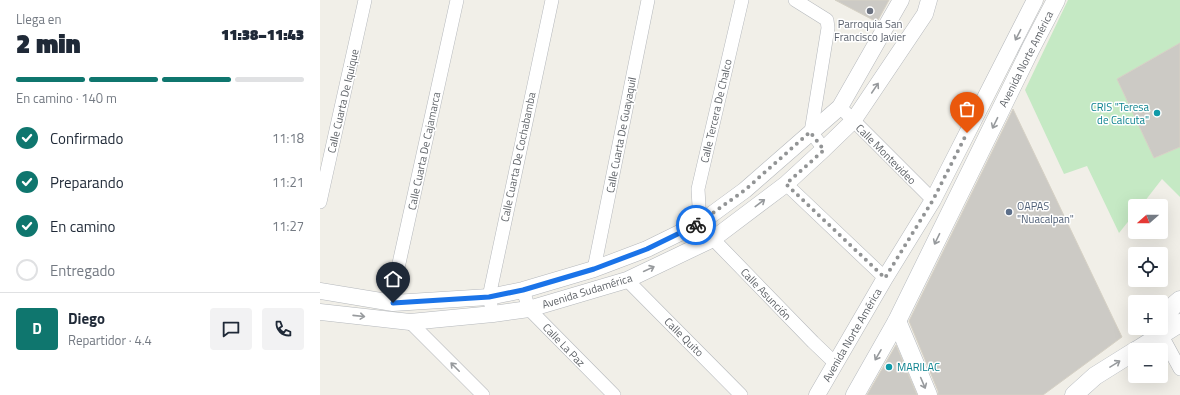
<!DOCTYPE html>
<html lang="es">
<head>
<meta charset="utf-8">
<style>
  :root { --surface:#fff; --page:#f2f2f3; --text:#1f2937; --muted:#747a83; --line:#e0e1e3; --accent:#0f766e }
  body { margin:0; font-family:"Titillium Web",sans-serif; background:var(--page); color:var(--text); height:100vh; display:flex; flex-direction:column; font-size:15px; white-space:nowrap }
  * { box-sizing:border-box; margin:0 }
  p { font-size:13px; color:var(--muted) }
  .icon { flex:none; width:22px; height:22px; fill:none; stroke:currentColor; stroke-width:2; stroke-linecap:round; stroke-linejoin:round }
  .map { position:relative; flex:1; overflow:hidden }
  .drawer { display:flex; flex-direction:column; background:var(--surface); width:320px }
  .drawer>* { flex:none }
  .needle { width:26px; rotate:249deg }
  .tools { position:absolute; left:808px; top:199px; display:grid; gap:8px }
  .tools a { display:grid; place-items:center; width:40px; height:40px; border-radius:4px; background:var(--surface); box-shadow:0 4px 16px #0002; font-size:20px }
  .pin { position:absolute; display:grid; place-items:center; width:34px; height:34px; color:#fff; margin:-41px -17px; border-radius:50% 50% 50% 0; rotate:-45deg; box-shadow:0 0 4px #0007 }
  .pin .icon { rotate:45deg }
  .courier { position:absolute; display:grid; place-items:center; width:40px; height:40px; margin:-20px; border:3px solid #1a73e8; border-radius:50%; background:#fff; color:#222; box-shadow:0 1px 5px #0007 }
  .headline em { font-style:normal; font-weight:800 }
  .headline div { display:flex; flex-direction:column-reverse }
  .headline { display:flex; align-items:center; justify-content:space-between; height:68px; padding:0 16px }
  h1 { font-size:26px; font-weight:800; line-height:30px }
  .bar { display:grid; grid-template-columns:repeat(4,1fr); gap:6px 4px; align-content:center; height:48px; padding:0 16px }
  .bar i { height:5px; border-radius:3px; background:var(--line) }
  .bar .on { background:var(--accent) }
  .bar p { grid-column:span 4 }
  .line { display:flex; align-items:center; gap:10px; padding:0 16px; border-top:1px solid var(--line) }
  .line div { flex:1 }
  .round { display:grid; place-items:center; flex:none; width:42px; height:42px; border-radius:4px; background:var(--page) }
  ol { padding:0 16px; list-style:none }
  li { display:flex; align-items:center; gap:12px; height:44px }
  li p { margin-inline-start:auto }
  li .icon { padding:4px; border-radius:50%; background:var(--accent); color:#fff; stroke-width:4 }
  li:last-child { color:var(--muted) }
  li i { width:22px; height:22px; border:2px solid var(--line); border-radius:50% }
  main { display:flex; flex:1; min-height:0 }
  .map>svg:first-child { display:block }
  .green { fill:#c5e9c4 }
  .building { fill:#cccac5; stroke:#d6d1c5 }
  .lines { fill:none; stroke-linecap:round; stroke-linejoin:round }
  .minor-casing { stroke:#b5b8bc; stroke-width:14 }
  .tertiary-casing { stroke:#b5b8bc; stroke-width:17 }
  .secondary-casing { stroke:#b6babf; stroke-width:19 }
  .minor { stroke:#fff; stroke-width:13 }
  .tertiary { stroke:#fff; stroke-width:16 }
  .secondary { stroke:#fff; stroke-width:18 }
  .oneway { stroke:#979a9d }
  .done { stroke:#929495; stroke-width:4; stroke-dasharray:0 7.2 }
  .route { stroke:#1a73e8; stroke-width:5 }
  .worship-dot { fill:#6b7280; stroke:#fff; stroke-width:1.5 }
  .culture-dot { fill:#0f9aa8; stroke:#fff; stroke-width:1.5 }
  .service-dot { fill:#5c6f8a; stroke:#fff; stroke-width:1.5 }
  .labels { text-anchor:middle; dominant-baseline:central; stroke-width:3; stroke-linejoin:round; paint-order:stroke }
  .worship-label { font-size:11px; fill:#5b616d; stroke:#fff }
  .street-label { font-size:11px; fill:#5f6368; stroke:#fff }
  .culture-label { font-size:11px; fill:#0d838f; stroke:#fff; text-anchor:end }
  .service-label { font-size:11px; fill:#4e5e75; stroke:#fff; text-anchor:start }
</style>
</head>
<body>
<main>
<section class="drawer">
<div class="headline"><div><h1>2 min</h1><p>Llega en</p></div><em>11:38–11:43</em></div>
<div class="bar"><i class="on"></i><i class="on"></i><i class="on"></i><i></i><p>En camino · 140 m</p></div>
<ol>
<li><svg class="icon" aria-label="check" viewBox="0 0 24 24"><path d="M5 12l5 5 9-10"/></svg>Confirmado<p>11:18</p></li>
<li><svg class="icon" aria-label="check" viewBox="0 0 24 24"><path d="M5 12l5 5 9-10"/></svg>Preparando<p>11:21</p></li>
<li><svg class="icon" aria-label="check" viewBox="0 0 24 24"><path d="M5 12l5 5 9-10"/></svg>En camino<p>11:27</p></li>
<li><i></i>Entregado</li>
</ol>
<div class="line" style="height:72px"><b class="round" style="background:var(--accent);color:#fff">D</b><div><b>Diego</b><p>Repartidor · 4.4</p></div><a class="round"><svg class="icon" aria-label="chat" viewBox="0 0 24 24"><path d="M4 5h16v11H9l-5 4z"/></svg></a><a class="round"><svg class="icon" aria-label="phone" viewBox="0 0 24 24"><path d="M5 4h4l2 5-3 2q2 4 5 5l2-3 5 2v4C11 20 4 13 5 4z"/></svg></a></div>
</section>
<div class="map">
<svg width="860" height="395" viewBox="0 0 860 395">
  <rect width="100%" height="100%" fill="#f1efe8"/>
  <path class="green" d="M748,0h112v43l-63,36 37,79 26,-11v50l-18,-18 -21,27h-6v7l-16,20 -32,-67 -23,8 -39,-84z"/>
  <g class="building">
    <path d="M515,0h54l-12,22z"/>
    <path d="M860,43v104l-26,11 -37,-79z"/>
    <path d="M693,109l109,228 -79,58h-105v-4l-29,-70z"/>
    <path d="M576,345l21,50h-50z"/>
  </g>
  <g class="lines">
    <g class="minor-casing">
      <g id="minor">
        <path d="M422,0l-44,189 2,34 13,16 100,103 22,21"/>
        <path d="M475,0l32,20 1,8 -17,104 13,17"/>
        <path d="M520,107l93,93"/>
        <path d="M466,184l99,94"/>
        <path d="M0,202l45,-202"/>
        <path d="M274,269l54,-269"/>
        <path d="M307,280l114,115"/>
        <path d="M203,290l6,19 85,86"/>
        <path d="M73,303l3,-26 61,-277"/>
        <path d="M171,305l-2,-8 63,-297"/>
        <path d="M90,322l73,73"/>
        <path d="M841,334l19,35"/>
      </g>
    </g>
    <g class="tertiary-casing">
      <g id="tertiary">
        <path d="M0,291l73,12 96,-6 34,-7 71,-21 53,-20 53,-26 45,-33 95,-83 61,-107"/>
        <path d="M0,312l90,10 83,-8 36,-5 98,-29 86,-41 73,-55 38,-35 29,-28 72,-107 4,-14"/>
        <path d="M497,395l68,-117 48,-78 102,-200"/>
      </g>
    </g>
    <g class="secondary-casing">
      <g id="secondary">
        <path d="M577,321l31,74"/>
        <path d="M841,334c4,-15 6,-24 19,-34"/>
        <path d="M817,350l43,-27"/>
        <path d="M535,395l42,-74 134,-273 25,-48"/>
        <path d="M754,395l21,-19 40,-25"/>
      </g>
    </g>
    <use href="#minor" class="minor"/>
    <use href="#tertiary" class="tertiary"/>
    <use href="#secondary" class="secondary"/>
  </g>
  <defs><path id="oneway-shaft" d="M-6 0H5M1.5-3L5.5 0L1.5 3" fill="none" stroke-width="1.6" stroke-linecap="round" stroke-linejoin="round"/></defs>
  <g class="oneway">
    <use href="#oneway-shaft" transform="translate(698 35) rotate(117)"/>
    <use href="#oneway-shaft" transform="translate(555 88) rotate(-56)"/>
    <use href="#oneway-shaft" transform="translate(675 123) rotate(116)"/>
    <use href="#oneway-shaft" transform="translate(440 203) rotate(-37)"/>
    <use href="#oneway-shaft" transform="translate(617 239) rotate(116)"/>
    <use href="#oneway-shaft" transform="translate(329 269) rotate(-25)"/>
    <use href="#oneway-shaft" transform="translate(39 316) rotate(6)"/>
    <use href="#oneway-shaft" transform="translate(558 355) rotate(120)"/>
    <use href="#oneway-shaft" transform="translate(795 364) rotate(-32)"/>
    <use href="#oneway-shaft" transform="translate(135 367) rotate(-135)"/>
    <use href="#oneway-shaft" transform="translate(603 383) rotate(67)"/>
  </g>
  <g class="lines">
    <path class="done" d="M376,225l49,-35 65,-58 14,18 -38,34 99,94 48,-78 34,-67"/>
    <path class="route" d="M73,303l96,-6 34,-7 71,-21 53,-20 49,-24"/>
  </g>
  <circle class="worship-dot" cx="550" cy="11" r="4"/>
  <g class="culture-dot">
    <circle cx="837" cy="113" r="4"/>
    <circle cx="569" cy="367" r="4"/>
  </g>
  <circle class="service-dot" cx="689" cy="212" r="4"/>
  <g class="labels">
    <g class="worship-label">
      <text x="550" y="24">Parroquia San<tspan x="550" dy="13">Francisco Javier</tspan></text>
    </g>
    <g class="street-label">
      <text transform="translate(706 59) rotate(-63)">Avenida Norte América</text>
      <text transform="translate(23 101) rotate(-77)">Calle Cuarta De Iquique</text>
      <text transform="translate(396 111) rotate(-77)">Calle Tercera De Chalco</text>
      <text transform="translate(301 135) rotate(-79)">Calle Cuarta De Guayaquil</text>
      <text transform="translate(104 151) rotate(-78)">Calle Cuarta De Cajamarca</text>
      <text transform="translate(566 154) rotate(45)">Calle Montevideo</text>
      <text transform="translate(198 157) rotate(-78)">Calle Cuarta De Cochabamba</text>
      <text transform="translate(267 291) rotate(-17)">Avenida Sudamérica</text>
      <text transform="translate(446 294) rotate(46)">Calle Asunción</text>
      <text transform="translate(532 335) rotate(-60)">Avenida Norte América</text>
      <text transform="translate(364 337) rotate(45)">Calle Quito</text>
      <text transform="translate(244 345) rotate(46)">Calle La Paz</text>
    </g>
    <g class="culture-label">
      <text x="829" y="107">CRIS "Teresa<tspan x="829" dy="13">de Calcuta"</tspan></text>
      <text x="577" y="367" text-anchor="start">MARILAC</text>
    </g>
    <g class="service-label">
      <text x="697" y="206">OAPAS<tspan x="697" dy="13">"Nuacalpan"</tspan></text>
    </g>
  </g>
</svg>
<div class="tools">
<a><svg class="needle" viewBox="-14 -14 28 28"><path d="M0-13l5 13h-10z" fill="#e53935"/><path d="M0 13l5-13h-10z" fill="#747a83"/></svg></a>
<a><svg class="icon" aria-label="locate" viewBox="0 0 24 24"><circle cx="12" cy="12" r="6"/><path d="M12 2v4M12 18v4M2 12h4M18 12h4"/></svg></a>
<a>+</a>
<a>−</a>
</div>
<div class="pin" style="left:647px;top:133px;background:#ea580c"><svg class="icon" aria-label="bag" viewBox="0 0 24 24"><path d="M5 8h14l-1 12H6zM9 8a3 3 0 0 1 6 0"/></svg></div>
<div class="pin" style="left:73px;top:303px;background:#1f2937"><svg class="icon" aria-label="home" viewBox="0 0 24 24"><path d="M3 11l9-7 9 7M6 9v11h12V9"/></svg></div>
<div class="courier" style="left:376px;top:225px"><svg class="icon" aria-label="bike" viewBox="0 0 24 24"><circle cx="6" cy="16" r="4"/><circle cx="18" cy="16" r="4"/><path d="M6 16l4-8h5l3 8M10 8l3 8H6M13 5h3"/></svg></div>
</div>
</main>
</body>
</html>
